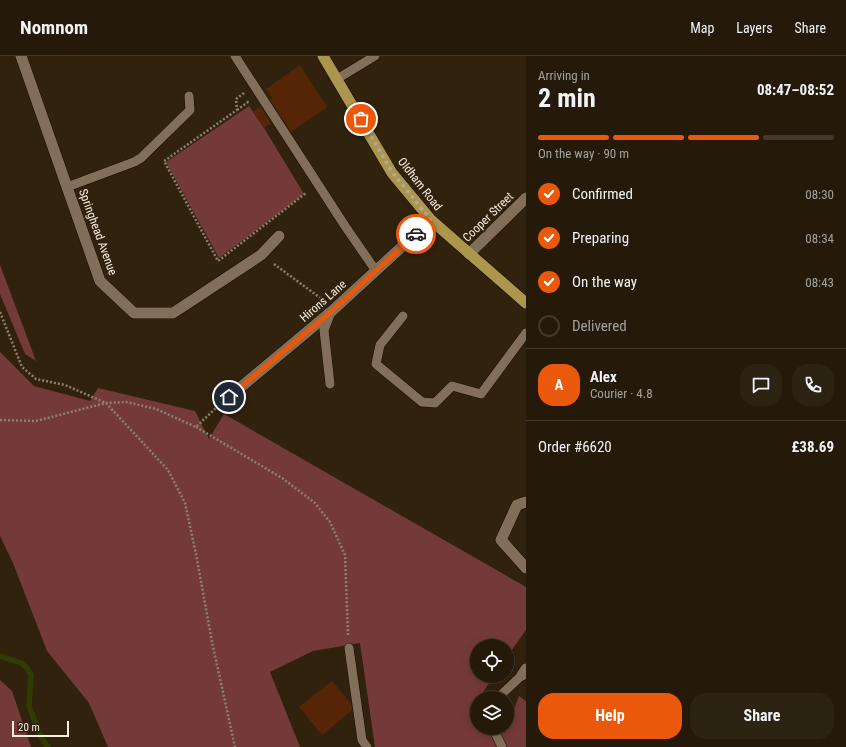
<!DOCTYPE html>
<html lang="en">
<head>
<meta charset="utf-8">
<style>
  :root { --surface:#251a0a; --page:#2d2313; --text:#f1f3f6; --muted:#a3a19c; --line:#42382b; --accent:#ea580c }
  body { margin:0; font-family:"Roboto Condensed",sans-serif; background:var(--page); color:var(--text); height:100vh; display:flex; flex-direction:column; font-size:15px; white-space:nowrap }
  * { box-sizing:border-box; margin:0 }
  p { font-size:13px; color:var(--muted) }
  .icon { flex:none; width:22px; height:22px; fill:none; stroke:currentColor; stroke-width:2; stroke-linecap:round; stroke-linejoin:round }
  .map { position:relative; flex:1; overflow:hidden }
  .side { display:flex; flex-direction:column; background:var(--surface); width:320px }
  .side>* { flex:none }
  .controls { position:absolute; left:470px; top:583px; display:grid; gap:8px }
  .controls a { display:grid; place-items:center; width:44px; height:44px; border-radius:50%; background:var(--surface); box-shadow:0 2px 10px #0003,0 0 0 1px var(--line); font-size:20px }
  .scale { position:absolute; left:12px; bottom:10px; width:57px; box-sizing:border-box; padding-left:4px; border:2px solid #f8eee2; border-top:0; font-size:11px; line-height:14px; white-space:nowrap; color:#f8eee2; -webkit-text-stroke:3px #31220e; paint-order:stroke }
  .pin { position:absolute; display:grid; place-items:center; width:34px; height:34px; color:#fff; margin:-17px; border:2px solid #fff; border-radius:50%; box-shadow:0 1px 4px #0007 }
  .courier { position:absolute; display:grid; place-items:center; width:40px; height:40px; margin:-20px; border:3px solid #ea580c; border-radius:50%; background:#fff; color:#222; box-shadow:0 1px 5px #0007 }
  .headline em { font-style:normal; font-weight:700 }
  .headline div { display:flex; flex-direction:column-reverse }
  .headline { display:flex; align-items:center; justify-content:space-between; height:68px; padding:0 12px }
  h1 { font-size:26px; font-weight:700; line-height:30px }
  .bar { display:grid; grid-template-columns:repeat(4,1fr); gap:6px 4px; align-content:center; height:48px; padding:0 12px }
  .bar i { height:5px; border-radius:3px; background:var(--line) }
  .bar .current { background:var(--accent) }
  .bar p { grid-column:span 4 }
  .line { display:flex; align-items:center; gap:10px; padding:0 12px; border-top:1px solid var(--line) }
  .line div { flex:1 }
  .round { display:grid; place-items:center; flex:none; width:42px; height:42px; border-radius:16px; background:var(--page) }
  ol { padding:0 12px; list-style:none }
  li { display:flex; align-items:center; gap:12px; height:44px }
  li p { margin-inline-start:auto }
  li .icon { padding:4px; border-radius:50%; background:var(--accent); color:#fff; stroke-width:4 }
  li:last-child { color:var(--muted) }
  li i { width:22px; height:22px; border:2px solid var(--line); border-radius:50% }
  .button { display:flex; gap:8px; margin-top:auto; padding:8px 12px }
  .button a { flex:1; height:46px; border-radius:16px; background:var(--accent); color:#fff; font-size:16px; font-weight:700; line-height:46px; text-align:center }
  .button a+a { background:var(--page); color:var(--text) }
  header { display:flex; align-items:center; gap:24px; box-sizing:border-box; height:56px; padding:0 20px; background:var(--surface); border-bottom:1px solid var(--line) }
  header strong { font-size:19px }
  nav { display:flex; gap:22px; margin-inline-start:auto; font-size:14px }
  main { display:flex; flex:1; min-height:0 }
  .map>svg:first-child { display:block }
  .green { fill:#743a38 }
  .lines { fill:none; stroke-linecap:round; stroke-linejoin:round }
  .stream { stroke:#303d00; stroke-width:5.5 }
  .building { fill:#562508 }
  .service-casing { stroke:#180b00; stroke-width:10 }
  .minor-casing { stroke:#180b00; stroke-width:12 }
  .tertiary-casing { stroke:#180b00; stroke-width:12 }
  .primary-casing { stroke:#180b00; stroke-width:12 }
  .path { stroke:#8d8070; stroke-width:2.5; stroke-dasharray:2 2; stroke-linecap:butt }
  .service { stroke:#816f59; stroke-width:9 }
  .minor { stroke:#816f59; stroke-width:11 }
  .tertiary { stroke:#816f59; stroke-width:11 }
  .primary { stroke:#ab964e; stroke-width:11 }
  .done { stroke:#b2a798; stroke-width:4; stroke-dasharray:0 7.2 }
  .route { stroke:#ea580c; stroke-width:5 }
  .labels { text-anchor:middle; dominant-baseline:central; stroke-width:4; stroke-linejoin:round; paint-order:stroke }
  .street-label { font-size:12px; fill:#f8eee2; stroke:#31220e }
</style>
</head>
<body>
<header>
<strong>Nomnom</strong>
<nav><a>Map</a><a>Layers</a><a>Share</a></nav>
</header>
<main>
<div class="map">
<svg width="526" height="691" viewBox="0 0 526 691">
  <rect width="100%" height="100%" fill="#31220e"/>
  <g class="green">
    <path d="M249,50l15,22 40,66 -85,64 -53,-96z"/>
    <path d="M0,209l36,96 -11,-7 -25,-60z"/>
    <path d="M0,296l34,34 56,15 8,-13 97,23 14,28 15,-25 302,173v43l-19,27v-11h-30v30h17l-15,22h-2v4l-6,8 6,4v14h21l7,5 14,-37 7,5v46h-151l-15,-104 -47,8 -43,21 30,75h-192l-19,-44 -42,-52 -34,-88 -13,-27z"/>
    <path d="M0,624l12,11 19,56h-31z"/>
  </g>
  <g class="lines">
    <path class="stream" d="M0,600l21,7 6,5 4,7 -2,31 12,31 7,10"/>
  </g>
  <g class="building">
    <path d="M300,9l27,42 -36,25 -21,-32 2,-2 -6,-9z"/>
    <path d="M260,50l11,17 -7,5 -11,-16z"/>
    <path d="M332,625l19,23 1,6 -30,25 -23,-28z"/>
  </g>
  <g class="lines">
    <g class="service-casing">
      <g id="service">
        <path d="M235,0l110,170 31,45"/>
        <path d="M337,23l38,-23"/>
        <path d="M67,131l67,-25 7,-4 49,-48 -1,-14"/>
        <path d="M403,260l-23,29 -4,19 46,38 13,1 17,-17 29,8 45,-61"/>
        <path d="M330,328l-6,-54 7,-18"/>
        <path d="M349,592l13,92 5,7"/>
        <path d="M502,642l1,-5 19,-18"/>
        <path d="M494,672v2l8,17"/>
      </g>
    </g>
    <g class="minor-casing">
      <g id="minor">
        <path d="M21,0l79,225 34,32h39l88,-58 18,-19"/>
        <path d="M229,341l103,-86 99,-91"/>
        <path d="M526,446l-9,3 -16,35 25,28"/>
        <path d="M522,619l4,-6"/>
      </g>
    </g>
    <g class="tertiary-casing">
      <path id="tertiary" d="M469,198l57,-56"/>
    </g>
    <g class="primary-casing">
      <path id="primary" d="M323,0l69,117 39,47 95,83"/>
    </g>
    <g class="path">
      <path d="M244,37l-8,6 1,11 -73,51 54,100 88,-68"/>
      <path d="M237,54l11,-8 1,1"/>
      <path d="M274,208l49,36"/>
      <path d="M0,256l22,55 14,12 29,6 41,18 62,67 17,33 11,51 16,88 23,105"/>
      <path d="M0,364l36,1 70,-18 20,-1 30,7 40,18 22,-21"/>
      <path d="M196,371l86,51 33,25 15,19 15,33 3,80"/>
    </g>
    <use href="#service" class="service"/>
    <use href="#minor" class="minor"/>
    <use href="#tertiary" class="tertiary"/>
    <use href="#primary" class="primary"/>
  </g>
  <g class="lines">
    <path class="done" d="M361,63l31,53 39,48 -15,14"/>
    <path class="route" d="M229,341l103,-86 84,-77"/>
  </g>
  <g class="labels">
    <g class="street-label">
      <text transform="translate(420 128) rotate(52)">Oldham Road</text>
      <text transform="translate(488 161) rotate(-44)">Cooper Street</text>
      <text transform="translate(98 176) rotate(70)">Springhead Avenue</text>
      <text transform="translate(323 245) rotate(-41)">Hirons Lane</text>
    </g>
  </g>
</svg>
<div class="controls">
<a><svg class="icon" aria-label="locate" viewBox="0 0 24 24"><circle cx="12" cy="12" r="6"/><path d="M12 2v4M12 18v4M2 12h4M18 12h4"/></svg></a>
<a><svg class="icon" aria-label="layers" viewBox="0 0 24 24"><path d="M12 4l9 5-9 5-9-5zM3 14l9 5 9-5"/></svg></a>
</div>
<div class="scale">20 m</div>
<div class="pin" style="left:361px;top:63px;background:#ea580c"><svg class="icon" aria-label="bag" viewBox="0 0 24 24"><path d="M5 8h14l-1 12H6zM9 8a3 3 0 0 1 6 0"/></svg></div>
<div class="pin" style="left:229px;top:341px;background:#1f2937"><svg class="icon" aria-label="home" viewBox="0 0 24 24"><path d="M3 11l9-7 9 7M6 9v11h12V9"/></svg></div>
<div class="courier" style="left:416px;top:178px"><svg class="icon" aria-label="car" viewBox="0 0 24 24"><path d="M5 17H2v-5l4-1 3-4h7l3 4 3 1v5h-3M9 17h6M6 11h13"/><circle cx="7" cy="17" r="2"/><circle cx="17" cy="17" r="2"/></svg></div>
</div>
<section class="side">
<div class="headline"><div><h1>2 min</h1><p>Arriving in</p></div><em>08:47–08:52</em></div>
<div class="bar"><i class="current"></i><i class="current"></i><i class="current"></i><i></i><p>On the way · 90 m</p></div>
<ol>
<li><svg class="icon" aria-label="check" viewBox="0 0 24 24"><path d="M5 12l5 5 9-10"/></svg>Confirmed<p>08:30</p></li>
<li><svg class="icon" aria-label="check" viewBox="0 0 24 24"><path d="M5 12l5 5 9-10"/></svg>Preparing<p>08:34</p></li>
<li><svg class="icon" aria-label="check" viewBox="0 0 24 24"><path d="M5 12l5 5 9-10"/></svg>On the way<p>08:43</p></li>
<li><i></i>Delivered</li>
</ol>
<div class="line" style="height:72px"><b class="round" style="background:var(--accent);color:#fff">A</b><div><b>Alex</b><p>Courier · 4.8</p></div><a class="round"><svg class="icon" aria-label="chat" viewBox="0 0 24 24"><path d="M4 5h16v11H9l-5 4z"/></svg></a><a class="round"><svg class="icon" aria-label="phone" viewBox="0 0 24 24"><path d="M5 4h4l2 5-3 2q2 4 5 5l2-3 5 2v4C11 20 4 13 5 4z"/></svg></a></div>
<div class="line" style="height:52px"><div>Order #6620</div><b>£38.69</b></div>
<div class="button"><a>Help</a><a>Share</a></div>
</section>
</main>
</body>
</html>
